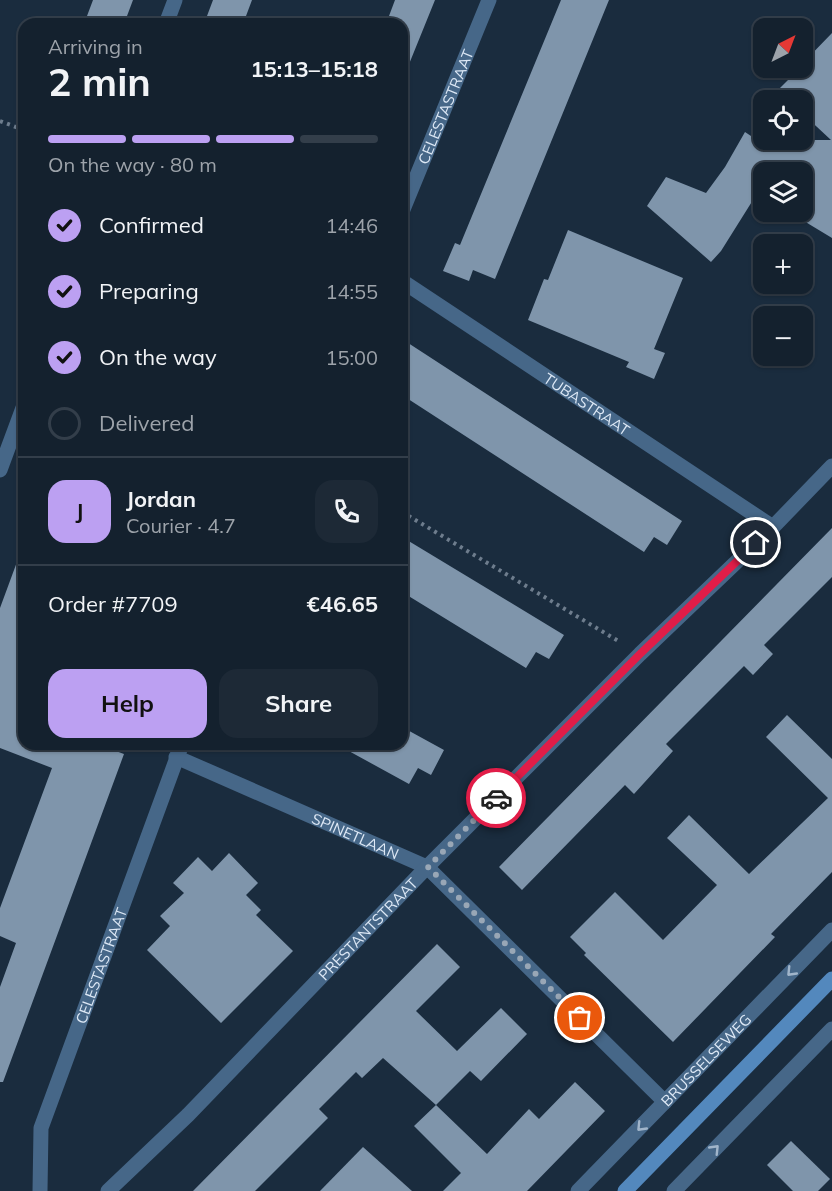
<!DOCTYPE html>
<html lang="en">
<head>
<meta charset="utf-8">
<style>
  :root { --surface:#14212e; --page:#1d2936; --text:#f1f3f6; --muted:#9da3aa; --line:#333e4a; --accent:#bca0f2 }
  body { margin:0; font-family:Mulish,sans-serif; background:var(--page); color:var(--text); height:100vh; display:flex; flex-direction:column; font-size:22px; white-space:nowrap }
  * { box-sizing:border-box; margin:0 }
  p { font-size:20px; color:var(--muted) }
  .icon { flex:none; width:33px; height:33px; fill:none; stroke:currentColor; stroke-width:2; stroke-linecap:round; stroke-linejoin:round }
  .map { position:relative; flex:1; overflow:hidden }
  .side { position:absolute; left:18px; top:18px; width:390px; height:732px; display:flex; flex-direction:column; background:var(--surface); border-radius:18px; box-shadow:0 2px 4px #0004,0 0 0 2px var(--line) }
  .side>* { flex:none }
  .needle { width:39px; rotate:42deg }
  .controls { position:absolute; left:753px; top:18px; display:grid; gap:12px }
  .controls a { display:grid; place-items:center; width:60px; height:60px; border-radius:12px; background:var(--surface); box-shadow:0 2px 4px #0004,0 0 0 2px var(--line); font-size:30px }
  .pin { position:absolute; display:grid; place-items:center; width:51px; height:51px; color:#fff; margin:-26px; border:3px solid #fff; border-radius:50%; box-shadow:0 2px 6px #0007 }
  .courier { position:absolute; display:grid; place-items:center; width:60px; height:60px; margin:-30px; border:4px solid #e11d48; border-radius:50%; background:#fff; color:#222; box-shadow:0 2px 8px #0007 }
  .head em { font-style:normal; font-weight:700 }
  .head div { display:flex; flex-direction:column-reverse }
  .head { display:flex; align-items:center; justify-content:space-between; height:102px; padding:0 30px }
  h1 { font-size:39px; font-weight:700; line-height:45px }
  .bar { display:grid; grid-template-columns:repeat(4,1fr); gap:9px 6px; align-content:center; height:72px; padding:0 30px }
  .bar i { height:8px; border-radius:4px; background:var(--line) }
  .bar .selected { background:var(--accent) }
  .bar p { grid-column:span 4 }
  .line { display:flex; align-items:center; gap:15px; padding:0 30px; border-top:2px solid var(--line) }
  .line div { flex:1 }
  .round { display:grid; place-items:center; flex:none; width:63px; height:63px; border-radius:18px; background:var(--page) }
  ol { padding:0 30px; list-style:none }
  li { display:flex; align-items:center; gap:18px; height:66px }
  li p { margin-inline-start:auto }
  li .icon { padding:6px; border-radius:50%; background:var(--accent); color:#111; stroke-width:4 }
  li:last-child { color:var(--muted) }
  li i { width:33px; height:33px; border:3px solid var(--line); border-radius:50% }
  .cta { display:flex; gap:12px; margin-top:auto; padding:12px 30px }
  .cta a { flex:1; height:69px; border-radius:18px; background:var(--accent); color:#111; font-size:24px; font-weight:700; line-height:69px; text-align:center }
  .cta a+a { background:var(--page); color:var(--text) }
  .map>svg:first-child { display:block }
  .building { fill:#7f95ab }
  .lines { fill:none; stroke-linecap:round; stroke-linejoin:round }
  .path { stroke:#6e7d8d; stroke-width:4; stroke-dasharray:3 4.5; stroke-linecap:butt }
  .street { stroke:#466788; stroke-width:15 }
  .secondary { stroke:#5388bd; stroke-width:15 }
  .oneway { stroke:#a1b5ca }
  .done { stroke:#99a7b6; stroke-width:6; stroke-dasharray:0 10.8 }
  .route { stroke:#e11d48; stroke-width:8 }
  .labels { text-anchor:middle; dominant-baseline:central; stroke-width:6; stroke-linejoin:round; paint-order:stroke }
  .street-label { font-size:15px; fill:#dee9f6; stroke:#1a2c3e }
</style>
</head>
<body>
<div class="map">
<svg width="832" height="1191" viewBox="0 0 832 1191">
  <rect width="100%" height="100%" fill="#1a2c3e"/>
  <g class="building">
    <path d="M93,0h40l-9,24h-40z"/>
    <path d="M213,0h39l-9,24h-39z"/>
    <path d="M395,0h40l-32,79 -1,-55h-16z"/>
    <path d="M561,0h48l-114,279 -22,-9 -4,11 -26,-10 12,-28 5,2z"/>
    <path d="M832,33v205l-43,-26h13v-40h-38v23l-6,-3 -37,59 -10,11 -64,-56 19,-29 40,16 19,-26 20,-35 12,8h74l-29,-27v-13h-12l-12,-10 22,-22h2v-4z"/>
    <path d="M568,230l115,48 -29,71 11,4 -11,26 -28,-12 3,-5 -101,-42 16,-41 4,1z"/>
    <path d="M402,339l280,182 -15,24 -13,-8 -10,15 -242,-157z"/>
    <path d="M832,528v49l-68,68 9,9 -20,21 -9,-9 -78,78 7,7 -39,43 -9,-9 -103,105 -23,-23z"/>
    <path d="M402,537l162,98 -15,24 -13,-7 -10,16 -124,-76z"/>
    <path d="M21,551h3v193h73l27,10 -121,328h-3v-95l16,-44 -16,-7v-28l52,-140 -52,-20v-140z"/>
    <path d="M787,715l45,44v113l-61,62 4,3 -102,105 -89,-87 2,-2 -16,-16 45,-45 48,48 54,-55 -50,-47 22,-23 60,59 79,-76 -62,-61z"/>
    <path d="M402,727l42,23 -13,25 -13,-7 -9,16 -73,-40h66z"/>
    <path d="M229,853l29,30 -12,12 15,15 -5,5 37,36 -72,72 -74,-73 23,-24 -10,-10 24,-23 -11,-10 25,-26 14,14z"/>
    <path d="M437,944l23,23 -44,44 41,40 44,-43 26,26 -46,47 -11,-10 -34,34 51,49 42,-45 10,10 36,-37 30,29 -78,80h-84l18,-18 -47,-47 22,-21 -53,-47 -21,20 -6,-6 -37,37 9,9 -73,73h-62z"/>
    <path d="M791,1141l39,38 -12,12h-25l-26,-26z"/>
    <path d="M363,1147l49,44h-92z"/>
  </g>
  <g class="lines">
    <g class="path">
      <path d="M0,121l24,9"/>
      <path d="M402,512l218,130"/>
    </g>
    <g class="street">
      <path d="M166,24l9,-24"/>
      <path id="s1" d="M402,212l87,-212"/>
      <path id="s2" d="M402,281l371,246"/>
      <path d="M0,470l24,-65"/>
      <path id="s3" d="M176,757l251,110 238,235"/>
      <path id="s4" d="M40,1191l1,-63 141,-384"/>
      <path id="s5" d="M108,1191l80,-76 239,-248 213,-213 133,-127 59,-61"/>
      <path id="s6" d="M578,1191l254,-261"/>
      <path d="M674,1191l158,-162"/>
    </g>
    <path class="secondary" d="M625,1191l207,-212"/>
  </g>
  <defs><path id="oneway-chevron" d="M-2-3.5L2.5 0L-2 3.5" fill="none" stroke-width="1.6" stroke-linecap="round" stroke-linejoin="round" transform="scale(1.5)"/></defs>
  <g class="oneway">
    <use href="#oneway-chevron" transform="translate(791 972) rotate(134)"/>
    <use href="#oneway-chevron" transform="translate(641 1127) rotate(134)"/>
    <use href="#oneway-chevron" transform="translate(715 1149) rotate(-46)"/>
  </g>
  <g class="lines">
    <path class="done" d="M496,798l-68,69 152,151"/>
    <path class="route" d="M496,798l144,-144 116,-111"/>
  </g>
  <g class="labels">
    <g class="street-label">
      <text stroke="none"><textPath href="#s1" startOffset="114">CELESTASTRAAT</textPath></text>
      <text stroke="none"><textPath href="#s2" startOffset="222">TUBASTRAAT</textPath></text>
      <text stroke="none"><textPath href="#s3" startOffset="196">SPINETLAAN</textPath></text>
      <text stroke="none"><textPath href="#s5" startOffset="369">PRESTANTSTRAAT</textPath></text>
      <text stroke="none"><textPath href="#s4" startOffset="236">CELESTASTRAAT</textPath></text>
      <text stroke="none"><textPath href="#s6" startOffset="183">BRUSSELSEWEG</textPath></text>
    </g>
  </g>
</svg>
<div class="controls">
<a><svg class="needle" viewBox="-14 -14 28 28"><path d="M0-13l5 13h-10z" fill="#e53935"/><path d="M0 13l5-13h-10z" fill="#9da3aa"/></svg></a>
<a><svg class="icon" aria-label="locate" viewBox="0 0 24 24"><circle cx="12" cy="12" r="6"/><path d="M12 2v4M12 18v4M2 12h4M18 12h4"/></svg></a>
<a><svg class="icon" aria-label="layers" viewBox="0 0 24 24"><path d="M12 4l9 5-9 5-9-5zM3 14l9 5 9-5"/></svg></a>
<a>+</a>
<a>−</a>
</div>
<div class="pin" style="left:580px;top:1018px;background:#ea580c"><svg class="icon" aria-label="bag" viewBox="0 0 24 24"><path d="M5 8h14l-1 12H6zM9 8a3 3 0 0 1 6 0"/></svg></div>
<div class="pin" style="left:756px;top:543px;background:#1f2937"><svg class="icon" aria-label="home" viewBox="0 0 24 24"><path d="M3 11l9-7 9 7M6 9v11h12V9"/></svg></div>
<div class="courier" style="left:496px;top:798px"><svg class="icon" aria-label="car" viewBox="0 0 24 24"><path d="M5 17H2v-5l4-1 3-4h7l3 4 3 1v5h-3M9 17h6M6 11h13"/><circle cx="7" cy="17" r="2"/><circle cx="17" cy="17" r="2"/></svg></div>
<section class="side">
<div class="head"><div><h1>2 min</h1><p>Arriving in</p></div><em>15:13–15:18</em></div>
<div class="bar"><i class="selected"></i><i class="selected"></i><i class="selected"></i><i></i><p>On the way · 80 m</p></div>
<ol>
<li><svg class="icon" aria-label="check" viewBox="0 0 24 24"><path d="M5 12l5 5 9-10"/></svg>Confirmed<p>14:46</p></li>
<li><svg class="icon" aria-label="check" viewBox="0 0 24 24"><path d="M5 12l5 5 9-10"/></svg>Preparing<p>14:55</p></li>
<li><svg class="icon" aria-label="check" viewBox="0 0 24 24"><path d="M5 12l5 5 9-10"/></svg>On the way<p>15:00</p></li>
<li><i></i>Delivered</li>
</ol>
<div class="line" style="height:108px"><b class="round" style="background:var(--accent);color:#111">J</b><div><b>Jordan</b><p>Courier · 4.7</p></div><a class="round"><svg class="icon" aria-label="phone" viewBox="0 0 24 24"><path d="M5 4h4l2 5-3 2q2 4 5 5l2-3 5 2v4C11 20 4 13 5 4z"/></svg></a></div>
<div class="line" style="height:78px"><div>Order #7709</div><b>€46.65</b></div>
<div class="cta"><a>Help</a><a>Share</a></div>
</section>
</div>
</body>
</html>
